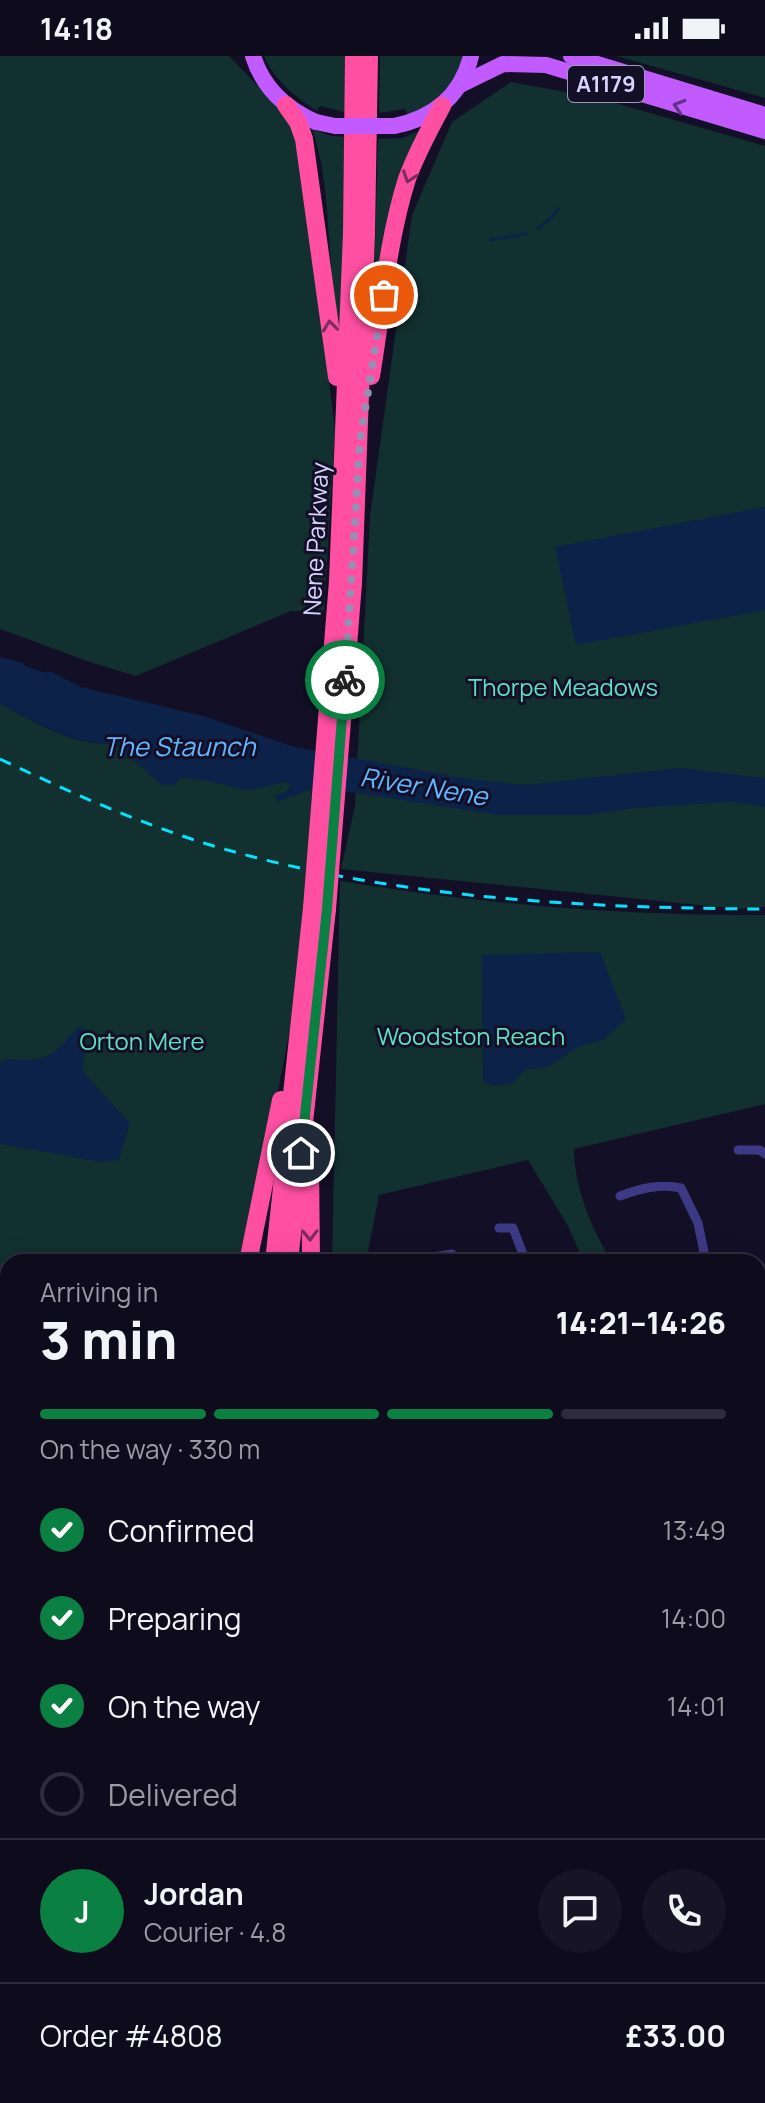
<!DOCTYPE html>
<html lang="en">
<head>
<meta charset="utf-8">
<style>
  :root { --surface:#0e0b1c; --page:#171425; --text:#f1f3f6; --muted:#9b9ba3; --line:#2e2b3b; --accent:#0b8043 }
  body { margin:0; font-family:Manrope,sans-serif; background:var(--page); color:var(--text); height:100vh; display:flex; flex-direction:column; font-size:30px; white-space:nowrap }
  * { box-sizing:border-box; margin:0 }
  p { font-size:26px; color:var(--muted) }
  .icon { flex:none; width:44px; height:44px; fill:none; stroke:currentColor; stroke-width:2; stroke-linecap:round; stroke-linejoin:round }
  .map { position:relative; flex:1; overflow:hidden }
  .details { position:absolute; left:0px; top:1198px; width:766px; height:850px; display:flex; flex-direction:column; background:var(--surface); border-radius:24px 24px 0 0; box-shadow:0 8px 32px #0002,0 0 0 2px var(--line) }
  .details>* { flex:none }
  .pin { position:absolute; display:grid; place-items:center; width:68px; height:68px; color:#fff; margin:-34px; border:4px solid #fff; border-radius:50%; box-shadow:0 2px 8px #0007 }
  .courier { position:absolute; display:grid; place-items:center; width:80px; height:80px; margin:-40px; border:6px solid #0b8043; border-radius:50%; background:#fff; color:#222; box-shadow:0 2px 10px #0007 }
  .overview em { font-style:normal; font-weight:800 }
  .overview div { display:flex; flex-direction:column-reverse }
  .overview { display:flex; align-items:center; justify-content:space-between; height:136px; padding:0 40px }
  h1 { font-size:52px; font-weight:800; line-height:60px }
  .bar { display:grid; grid-template-columns:repeat(4,1fr); gap:12px 8px; align-content:center; height:96px; padding:0 40px }
  .bar i { height:10px; border-radius:6px; background:var(--line) }
  .bar .selected { background:var(--accent) }
  .bar p { grid-column:span 4 }
  .line { display:flex; align-items:center; gap:20px; padding:0 40px; border-top:2px solid var(--line) }
  .line div { flex:1 }
  .round { display:grid; place-items:center; flex:none; width:84px; height:84px; border-radius:42px; background:var(--page) }
  ol { padding:0 40px; list-style:none }
  li { display:flex; align-items:center; gap:24px; height:88px }
  li p { margin-inline-start:auto }
  li .icon { padding:8px; border-radius:50%; background:var(--accent); color:#fff; stroke-width:4 }
  li:last-child { color:var(--muted) }
  li i { width:44px; height:44px; border:4px solid var(--line); border-radius:50% }
  .status { display:flex; justify-content:space-between; align-items:center; height:56px; padding:0 40px; background:var(--surface); direction:ltr }
  .status svg { height:22px; fill:currentColor }
  .map>svg:first-child { display:block }
  .green { fill:#12302f }
  .water { fill:#0c2248 }
  .lines { fill:none; stroke-linecap:round; stroke-linejoin:round }
  .stream { stroke:#0c2248; stroke-width:3 }
  .street { stroke:#3d3a85; stroke-width:9 }
  .primary { stroke:#c25bff; stroke-width:16 }
  .highway { stroke:#ff4fa3; stroke-width:18 }
  .rail { stroke:#00e5ff; stroke-width:3; stroke-dasharray:12 10; stroke-linecap:butt }
  .primary-bridge { stroke:#c25bff; stroke-width:16 }
  .highway-bridge { stroke:#ff4fa3; stroke-width:18 }
  .oneway { stroke:#623188 }
  .oneway2 { stroke:#7d2c5e }
  .done { stroke:#948fb3; stroke-width:8; stroke-dasharray:0 14.4 }
  .route { stroke:#0b8043; stroke-width:10 }
  .labels { text-anchor:middle; dominant-baseline:central; stroke-width:6; stroke-linejoin:round; paint-order:stroke }
  .shield { fill:#130f26; stroke:#9e99be; stroke-width:2 }
  .shield-label { font-size:22px; font-weight:bold; fill:#d9d4ff }
  .street-label { font-size:24px; fill:#d9d4ff; stroke:#130f26 }
  .park-label { font-size:24px; fill:#5fe0c0; stroke:#130f26 }
  .water-label { font-size:26px; font-style:italic; fill:#62b6ff; stroke:#130f26 }
</style>
</head>
<body>
<div class="status"><b>14:18</b><svg viewBox="0 0 49 12"><path d="M0 12V9h3v3zM5 12V6h3v6zM10 12V3h3v9zM15 12V0h3v12zM26 1h20v11H26zM47 4h2v5h-2z"/></svg></div>
<div class="map">
<svg width="765" height="2047" viewBox="0 0 765 2047">
  <rect width="100%" height="100%" fill="#130f26"/>
  <g class="green">
    <path d="M0,0h229l53,55 17,30 36,288 -11,182h-33l-155,65 -46,-14 -90,-33z"/>
    <path d="M264,0h84v57l-28,-7 -3,5c-23,-15 -41,-29 -53,-55z"/>
    <path d="M380,0h88c-16,25 -28,53 -60,59l-3,-6 -26,4z"/>
    <path d="M616,0h149v42l-10,-3z"/>
    <path d="M511,26l87,16 167,48v761l-27,2 -397,-40 14,-63 15,-290 42,-301 40,-93z"/>
    <path d="M425,72l-52,192 5,-181 25,-1z"/>
    <path d="M312,73l19,7 16,1 -3,233c-5,-39 -11,-78 -14,-118 -3,-42 -4,-82 -18,-123z"/>
    <path d="M0,648c34,17 76,44 115,39l47,40c7,-1 12,-3 18,-5 10,-3 52,8 63,11 13,2 31,-6 44,-7l5,3 -5,7 -12,4 37,-8 -8,157 -15,90 -45,227h-60l-17,-9 -17,9h-142v18l-8,1z"/>
    <path d="M340,825c140,23 283,35 425,34v189l-191,45c0,39 18,80 38,113h-28l-16,-36 -40,-66 -149,35 -13,67h-34z"/>
    <path d="M8,1663v167l-8,-1v-158z"/>
    <path d="M109,2040h172v7h-168z"/>
  </g>
  <g class="water">
    <path d="M765,451v103l-189,35 -21,-98z"/>
    <path d="M0,601l23,6 2,3 22,7 3,-2 31,16 122,29 91,31 174,32 57,6 155,-17 85,10v29l-33,-5 -97,6 -47,7h-89l-182,-28 -40,15 -3,-6 16,-6 1,-5 -4,-3c-13,1 -31,9 -44,7 -20,-4 -42,-11 -63,-11l-6,7h-12l-47,-42c-39,4 -81,-22 -115,-39z"/>
    <path d="M600,896l26,67 -21,20 -27,8 -29,19 -25,4 -9,12 -20,4 -12,-4 -1,-127z"/>
    <path d="M79,970l7,5 -3,41 47,51 -11,37 -18,2 -101,-18v-79l5,-6c45,3 45,-1 74,-33z"/>
  </g>
  <g class="lines">
    <g class="stream">
      <path d="M537,173l13,-10 9,-11"/>
      <path d="M491,184l35,-6"/>
    </g>
    <g class="street">
      <path d="M738,1094h22l5,4"/>
      <path d="M620,1140c19,-7 40,-13 61,-8l17,35 8,39"/>
      <path d="M499,1172h14l13,34"/>
      <path d="M419,1203l33,-5"/>
      <path d="M758,1249h7"/>
      <path d="M758,1308l7,3"/>
      <path d="M758,1355l7,-1"/>
      <path d="M0,1563l8,7"/>
      <path d="M758,1637l7,2"/>
      <path d="M758,1726l7,-2"/>
      <path d="M758,1836l7,-2"/>
      <path d="M0,1877l8,2"/>
      <path d="M758,2000l7,-11"/>
      <path d="M0,2039l8,-4"/>
      <path d="M393,2040l1,7"/>
      <path d="M512,2040v7"/>
      <path d="M630,2040l15,7"/>
      <path d="M743,2047l2,-7"/>
    </g>
    <g class="primary">
      <path d="M253,0c10,32 33,53 63,66"/>
      <path d="M571,0l194,59"/>
      <path d="M460,29l43,-21 43,1 219,66"/>
      <path d="M394,70c40,-8 67,-30 77,-70"/>
      <path d="M0,1300l8,1"/>
      <path d="M758,1454l7,1"/>
    </g>
    <g class="highway">
      <path d="M286,49l12,17 6,17 33,238"/>
      <path d="M371,320c11,-65 16,-134 36,-197 9,-25 22,-49 35,-73"/>
      <path d="M338,525l14,-348 2,-177"/>
      <path d="M353,527l13,-349 3,-178"/>
      <path d="M310,1108l1,98"/>
      <path d="M248,1206l33,-162"/>
      <path d="M274,1206l38,-354"/>
      <path d="M289,1206l38,-353"/>
      <path d="M297,2040l1,7"/>
      <path d="M312,2040l1,7"/>
    </g>
    <path class="rail" d="M0,703c67,32 136,63 207,85 179,54 372,64 558,65"/>
    <path class="primary-bridge" d="M316,66l19,4h59"/>
    <g class="highway-bridge">
      <path d="M312,852l26,-327"/>
      <path d="M327,853l26,-326"/>
    </g>
  </g>
  <defs><path id="oneway-chevron" d="M-2-3.5L2.5 0L-2 3.5" fill="none" stroke-width="1.6" stroke-linecap="round" stroke-linejoin="round" transform="scale(2)"/></defs>
  <use class="oneway" href="#oneway-chevron" transform="translate(679 50) rotate(-163)"/>
  <g class="oneway2">
    <use href="#oneway-chevron" transform="translate(409 121) rotate(109)"/>
    <use href="#oneway-chevron" transform="translate(330 270) rotate(-97)"/>
    <use href="#oneway-chevron" transform="translate(310 1179) rotate(89)"/>
  </g>
  <g class="lines">
    <path class="done" d="M345,624l15,-240 24,-145"/>
    <path class="route" d="M301,1097l26,-244 18,-229"/>
  </g>
  <g class="labels">
    <rect class="shield" x="568" y="10" width="76" height="36" rx="6"/>
    <g class="shield-label">
      <text x="606" y="28">A1179</text>
    </g>
    <g class="street-label">
      <text transform="translate(315 483) rotate(-87)">Nene Parkway</text>
    </g>
    <g class="park-label">
      <text x="563" y="630">Thorpe Meadows</text>
      <text x="471" y="979">Woodston Reach</text>
      <text x="142" y="984">Orton Mere</text>
    </g>
    <g class="water-label">
      <text x="179" y="690">The Staunch</text>
      <text transform="translate(424 730) rotate(9)">River Nene</text>
    </g>
  </g>
</svg>
<div class="pin" style="left:384px;top:239px;background:#ea580c"><svg class="icon" aria-label="bag" viewBox="0 0 24 24"><path d="M5 8h14l-1 12H6zM9 8a3 3 0 0 1 6 0"/></svg></div>
<div class="pin" style="left:301px;top:1097px;background:#1f2937"><svg class="icon" aria-label="home" viewBox="0 0 24 24"><path d="M3 11l9-7 9 7M6 9v11h12V9"/></svg></div>
<div class="courier" style="left:345px;top:624px"><svg class="icon" aria-label="bike" viewBox="0 0 24 24"><circle cx="6" cy="16" r="4"/><circle cx="18" cy="16" r="4"/><path d="M6 16l4-8h5l3 8M10 8l3 8H6M13 5h3"/></svg></div>
<section class="details">
<div class="overview"><div><h1>3 min</h1><p>Arriving in</p></div><em>14:21–14:26</em></div>
<div class="bar"><i class="selected"></i><i class="selected"></i><i class="selected"></i><i></i><p>On the way · 330 m</p></div>
<ol>
<li><svg class="icon" aria-label="check" viewBox="0 0 24 24"><path d="M5 12l5 5 9-10"/></svg>Confirmed<p>13:49</p></li>
<li><svg class="icon" aria-label="check" viewBox="0 0 24 24"><path d="M5 12l5 5 9-10"/></svg>Preparing<p>14:00</p></li>
<li><svg class="icon" aria-label="check" viewBox="0 0 24 24"><path d="M5 12l5 5 9-10"/></svg>On the way<p>14:01</p></li>
<li><i></i>Delivered</li>
</ol>
<div class="line" style="height:144px"><b class="round" style="background:var(--accent);color:#fff">J</b><div><b>Jordan</b><p>Courier · 4.8</p></div><a class="round"><svg class="icon" aria-label="chat" viewBox="0 0 24 24"><path d="M4 5h16v11H9l-5 4z"/></svg></a><a class="round"><svg class="icon" aria-label="phone" viewBox="0 0 24 24"><path d="M5 4h4l2 5-3 2q2 4 5 5l2-3 5 2v4C11 20 4 13 5 4z"/></svg></a></div>
<div class="line" style="height:104px"><div>Order #4808</div><b>£33.00</b></div>
</section>
</div>
</body>
</html>
